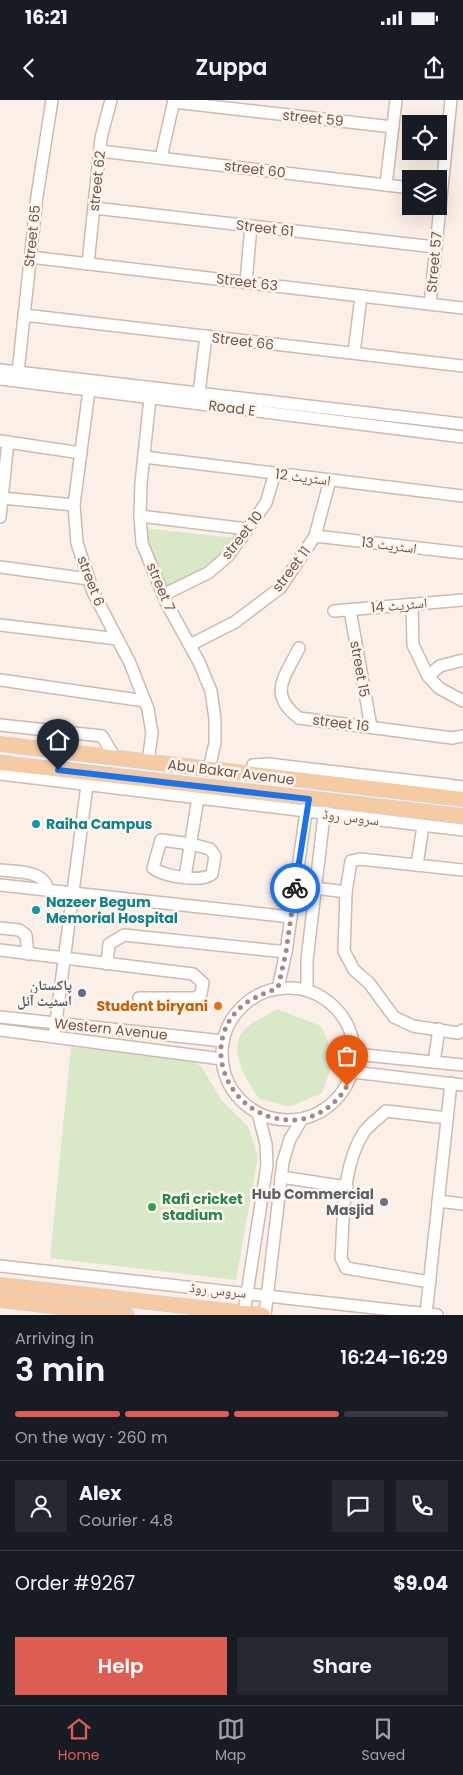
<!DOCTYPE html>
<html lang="en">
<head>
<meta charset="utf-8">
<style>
  :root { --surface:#171b24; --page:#242831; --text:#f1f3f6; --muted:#9ea1a6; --line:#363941; --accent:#de5d53 }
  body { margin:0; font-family:Poppins,"Noto Naskh Arabic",sans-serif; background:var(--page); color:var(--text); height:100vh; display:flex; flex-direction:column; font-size:19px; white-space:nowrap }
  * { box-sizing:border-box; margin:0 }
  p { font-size:16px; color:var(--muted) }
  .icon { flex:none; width:28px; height:28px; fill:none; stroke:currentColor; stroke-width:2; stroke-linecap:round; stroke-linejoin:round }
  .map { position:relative; height:1215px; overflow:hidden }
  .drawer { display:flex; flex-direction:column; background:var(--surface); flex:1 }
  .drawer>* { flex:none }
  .controls { position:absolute; left:402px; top:15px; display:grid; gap:10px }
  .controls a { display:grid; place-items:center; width:45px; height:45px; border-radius:0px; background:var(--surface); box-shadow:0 5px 20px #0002; font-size:25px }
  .pin { position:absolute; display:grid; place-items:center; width:42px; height:42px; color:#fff; margin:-51px -21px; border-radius:50% 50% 50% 0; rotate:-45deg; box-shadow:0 0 5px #0007 }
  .pin .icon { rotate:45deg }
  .courier { position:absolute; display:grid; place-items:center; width:50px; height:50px; margin:-25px; border:4px solid #1a73e8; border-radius:50%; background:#fff; color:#222; box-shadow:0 1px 6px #0007 }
  .summary em { font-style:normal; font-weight:600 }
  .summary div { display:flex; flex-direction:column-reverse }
  .summary { display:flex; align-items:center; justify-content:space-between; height:85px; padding:0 15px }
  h1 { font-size:32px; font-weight:600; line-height:38px }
  .bar { display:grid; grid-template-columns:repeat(4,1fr); gap:8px 5px; align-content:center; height:60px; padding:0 15px }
  .bar i { height:6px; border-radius:4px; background:var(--line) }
  .bar .selected { background:var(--accent) }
  .bar p { grid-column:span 4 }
  .line { display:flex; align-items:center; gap:12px; padding:0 15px; border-top:1px solid var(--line) }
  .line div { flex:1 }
  .round { display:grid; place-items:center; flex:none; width:52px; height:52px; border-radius:0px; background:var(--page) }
  .cta { display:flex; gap:10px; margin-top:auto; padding:10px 15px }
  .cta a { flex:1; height:58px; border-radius:0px; background:var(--accent); color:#fff; font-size:20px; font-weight:600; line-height:58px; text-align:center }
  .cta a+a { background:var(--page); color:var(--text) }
  .status { display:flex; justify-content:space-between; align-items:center; height:35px; padding:0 25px; background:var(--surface); direction:ltr }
  .status svg { height:14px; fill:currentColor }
  header { display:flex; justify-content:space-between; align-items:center; height:65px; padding:0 15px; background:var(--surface); font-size:22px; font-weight:600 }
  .tab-bar { display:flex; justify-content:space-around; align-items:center; height:70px; border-top:1px solid var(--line); background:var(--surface); font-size:14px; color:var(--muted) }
  .tab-bar a { display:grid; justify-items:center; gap:2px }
  .tab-bar .selected { color:var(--accent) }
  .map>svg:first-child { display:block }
  .green { fill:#d9e8c6 }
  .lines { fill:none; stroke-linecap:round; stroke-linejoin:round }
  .stream { stroke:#a3d5d5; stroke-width:2.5 }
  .minor-casing { stroke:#cfb9b1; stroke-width:14 }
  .major-casing { stroke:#d8cfcd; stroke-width:16 }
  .minor { stroke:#fff; stroke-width:11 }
  .major { stroke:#f6cba3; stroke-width:14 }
  .done { stroke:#a38b83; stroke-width:5; stroke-dasharray:0 9 }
  .route { stroke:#1a73e8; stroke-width:6 }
  .culture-dot { fill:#0f9aa8; stroke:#fef5ed; stroke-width:2 }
  .service-dot { fill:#5c6f8a; stroke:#fef5ed; stroke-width:2 }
  .food-dot { fill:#e8710a; stroke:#fef5ed; stroke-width:2 }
  .worship-dot { fill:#6b7280; stroke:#fef5ed; stroke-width:2 }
  .leisure-dot { fill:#2e9e5b; stroke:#fef5ed; stroke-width:2 }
  .labels { text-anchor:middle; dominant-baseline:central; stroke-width:5; stroke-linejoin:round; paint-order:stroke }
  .street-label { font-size:14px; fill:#74554d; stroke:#fef5ed }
  .culture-label { font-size:14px; font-weight:bold; fill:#0d838f; stroke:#fef5ed; text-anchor:start }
  .service-label { font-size:14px; font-weight:bold; fill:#4e5e75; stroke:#fef5ed; text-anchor:end }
  .food-label { font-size:14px; font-weight:bold; fill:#c56008; stroke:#fef5ed; text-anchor:end }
  .worship-label { font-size:14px; font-weight:bold; fill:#5b616d; stroke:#fef5ed; text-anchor:end }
  .leisure-label { font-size:14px; font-weight:bold; fill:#27864d; stroke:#fef5ed; text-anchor:start }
</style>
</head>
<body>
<div class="status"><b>16:21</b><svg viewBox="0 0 49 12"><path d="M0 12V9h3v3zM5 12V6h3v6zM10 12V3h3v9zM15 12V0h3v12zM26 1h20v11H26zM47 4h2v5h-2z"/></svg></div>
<header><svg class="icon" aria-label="back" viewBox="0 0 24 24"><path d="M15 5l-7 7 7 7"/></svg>Zuppa<svg class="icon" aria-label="share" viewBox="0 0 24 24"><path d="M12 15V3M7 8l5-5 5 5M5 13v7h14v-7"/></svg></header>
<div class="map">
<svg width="463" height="1215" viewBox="0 0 463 1215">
  <rect width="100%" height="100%" fill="#fbf0e7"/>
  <g class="green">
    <path d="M144,428l91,10c-20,30 -40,36 -70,52l-17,-41z"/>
    <path d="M277,909l44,17 14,31 -13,36 -33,14 -31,-9c-12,-20 -33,-50 -11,-71 8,-7 21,-12 30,-18z"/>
    <path d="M71,947l115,11 15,8 21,35 26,25 10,30 -22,124 -186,-22z"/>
  </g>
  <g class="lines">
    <g class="stream">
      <path d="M0,656l11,1"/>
      <path d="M64,663l229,27"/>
    </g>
    <g class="minor-casing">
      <g id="minor">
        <path d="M174,2l219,25"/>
        <path d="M100,51l311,37"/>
        <path d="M161,58l13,-58"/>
        <path d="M386,85l10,-85"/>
        <path d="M94,108l341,39"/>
        <path d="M30,157l433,51"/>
        <path d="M88,164l13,-126 10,-38"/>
        <path d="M246,182l5,-56"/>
        <path d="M430,204l21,-204"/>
        <path d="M24,215l439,51"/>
        <path d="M354,253l7,-57"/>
        <path d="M0,270l463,54"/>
        <path d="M18,272l19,-176 15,-96"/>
        <path d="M0,279l463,58"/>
        <path d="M89,290l-15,115 3,38 16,49 37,71 18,46 4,24 -4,29"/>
        <path d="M199,293l7,-57"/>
        <path d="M150,298l-9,85 -1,33 2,27 25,61 32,58 12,29 4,28v24l-6,26"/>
        <path d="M0,341l81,12"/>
        <path d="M144,357l319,39"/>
        <path d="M2,398l72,7"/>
        <path d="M140,416l107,13"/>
        <path d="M0,417l8,-75"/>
        <path d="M315,436l148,17"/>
        <path d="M0,467l89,12"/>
        <path d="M163,495l45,-22 20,-17 38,-53 9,-30"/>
        <path d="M412,504l1,41 15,31"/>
        <path d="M350,510l21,117"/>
        <path d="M334,511l129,-11"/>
        <path d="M0,525l118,14"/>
        <path d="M190,545l45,-23 45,-34 35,-52 15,-56"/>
        <path d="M299,548c-14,29 -32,46 0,70l153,20 11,-2"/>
        <path d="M463,560l-23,6 -12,10 11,12 24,13"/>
        <path d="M0,580l145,21"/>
        <path d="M0,625l102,11 13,22"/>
        <path d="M0,674l463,56"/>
        <path d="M252,674l1,-9 15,-1 180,21 -2,12"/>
        <path d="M448,685l15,2"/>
        <path d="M161,740l30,4 19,5 5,7 -3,18c-10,9 -50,2 -59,-6z"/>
        <path d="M417,765l6,-39"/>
        <path d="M0,770c18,2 45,0 48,21"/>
        <path d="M463,770l-103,-11 -9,2 -5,31 -2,59 10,19 15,13 25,34 19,9 45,7 5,-3"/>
        <path d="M185,777l13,-79"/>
        <path d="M0,785l291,32"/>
        <path d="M315,788l31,4"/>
        <path d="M0,828l19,2 7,5 2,19"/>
        <path d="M0,850l193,24 10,9 -2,11 -6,4h-56"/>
        <path d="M107,864l2,-20 15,-9 162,17"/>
        <circle cx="288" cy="954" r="66"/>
        <path d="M278,888l8,-36 21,-147"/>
        <path d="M307,890v-30l18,-153"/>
        <path d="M0,917l223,24"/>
        <path d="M0,930l222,29"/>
        <path d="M54,937l33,-252"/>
        <path d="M355,954l108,11"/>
        <path d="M434,962l5,-33"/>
        <path d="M353,972l110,13"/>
        <path d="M281,1077l66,10"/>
        <path d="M438,1101l25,3"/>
        <path d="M0,1166l437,49"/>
        <path d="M430,1182l-84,-14 -5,-10c3,-39 0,-91 23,-126 5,-7 15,-14 22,-21l61,7"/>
        <path d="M244,1213l23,-148 -1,-21 -8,-31"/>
        <path d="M426,1214l25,-231"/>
        <path d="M265,1215l18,-153 7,-23 12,-20"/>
      </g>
    </g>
    <g class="major-casing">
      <g id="major">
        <path d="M0,644l463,55"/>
        <path d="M0,663l463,53"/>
        <path d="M0,1185l263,30"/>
        <path d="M0,1200l127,15"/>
      </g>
    </g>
    <use href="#minor" class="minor"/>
    <use href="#major" class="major"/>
  </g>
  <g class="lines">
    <path class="done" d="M295,788l-9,64 -8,36c-13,5 -24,9 -35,17 -48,41 -12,117 51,115 22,-1 42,-15 53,-34"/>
    <path class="route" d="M58,670l251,29 -14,89"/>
  </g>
  <g class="culture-dot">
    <circle cx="36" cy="724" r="5"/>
    <circle cx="36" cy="810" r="5"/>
  </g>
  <circle class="service-dot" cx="82" cy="893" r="5"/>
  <circle class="food-dot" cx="218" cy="906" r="5"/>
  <circle class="worship-dot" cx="384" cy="1102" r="5"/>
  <circle class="leisure-dot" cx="152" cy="1107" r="5"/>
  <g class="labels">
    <g class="street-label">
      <text transform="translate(313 18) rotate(6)">street 59</text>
      <text transform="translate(255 69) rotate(7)">street 60</text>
      <text transform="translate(97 81) rotate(-84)">street 62</text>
      <text transform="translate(265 128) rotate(7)">Street 61</text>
      <text transform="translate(32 136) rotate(-84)">Street 65</text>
      <text transform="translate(434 162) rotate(-85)">Street 57</text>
      <text transform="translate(247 182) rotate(7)">Street 63</text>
      <text transform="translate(243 241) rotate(7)">Street 66</text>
      <text transform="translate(232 308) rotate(7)">Road E</text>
      <text transform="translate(303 377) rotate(7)">اسٹریٹ 12</text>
      <text transform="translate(242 435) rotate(-52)">street 10</text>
      <text transform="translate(389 445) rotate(7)">اسٹریٹ 13</text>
      <text transform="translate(291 469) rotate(-53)">street 11</text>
      <text transform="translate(91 481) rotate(69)">street 6</text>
      <text transform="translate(161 487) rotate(67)">street 7</text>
      <text transform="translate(399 505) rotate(-5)">اسٹریٹ 14</text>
      <text transform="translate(360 569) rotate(80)">street 15</text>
      <text transform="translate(341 623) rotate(7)">street 16</text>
      <text transform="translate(231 672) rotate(7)">Abu Bakar Avenue</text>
      <text transform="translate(351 717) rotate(7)">سروس روڈ</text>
      <text transform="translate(111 929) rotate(6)">Western Avenue</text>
      <text transform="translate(218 1190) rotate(6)">سروس روڈ</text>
    </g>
    <g class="culture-label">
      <text x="46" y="724">Raiha Campus</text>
      <text x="46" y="802">Nazeer Begum<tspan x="46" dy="16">Memorial Hospital</tspan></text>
    </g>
    <g class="service-label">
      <text x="72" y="885">پاکستان<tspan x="72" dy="16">اسٹیٹ آئل</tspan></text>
    </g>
    <g class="food-label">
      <text x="208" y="906">Student biryani</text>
    </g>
    <g class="worship-label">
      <text x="374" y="1094">Hub Commercial<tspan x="374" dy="16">Masjid</tspan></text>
    </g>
    <g class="leisure-label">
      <text x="162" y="1099">Rafi cricket<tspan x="162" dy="16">stadium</tspan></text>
    </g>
  </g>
</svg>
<div class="controls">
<a><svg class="icon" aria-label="locate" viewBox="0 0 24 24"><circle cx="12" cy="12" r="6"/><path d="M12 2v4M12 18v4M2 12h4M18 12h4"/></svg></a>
<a><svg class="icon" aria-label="layers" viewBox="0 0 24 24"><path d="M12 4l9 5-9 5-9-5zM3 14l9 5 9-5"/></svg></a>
</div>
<div class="pin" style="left:347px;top:986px;background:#ea580c"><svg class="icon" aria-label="bag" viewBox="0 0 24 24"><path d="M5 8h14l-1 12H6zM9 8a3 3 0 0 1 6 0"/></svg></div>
<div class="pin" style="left:58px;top:670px;background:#1f2937"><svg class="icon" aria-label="home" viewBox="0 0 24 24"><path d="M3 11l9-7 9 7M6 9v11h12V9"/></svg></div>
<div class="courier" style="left:295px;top:788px"><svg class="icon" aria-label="bike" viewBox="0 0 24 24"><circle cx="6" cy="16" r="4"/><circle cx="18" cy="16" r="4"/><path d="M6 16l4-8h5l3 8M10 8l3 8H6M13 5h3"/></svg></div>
</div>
<section class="drawer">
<div class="summary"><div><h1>3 min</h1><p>Arriving in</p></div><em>16:24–16:29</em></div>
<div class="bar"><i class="selected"></i><i class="selected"></i><i class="selected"></i><i></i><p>On the way · 260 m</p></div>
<div class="line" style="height:90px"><a class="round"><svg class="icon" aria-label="person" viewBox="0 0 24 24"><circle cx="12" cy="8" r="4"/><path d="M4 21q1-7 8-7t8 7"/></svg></a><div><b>Alex</b><p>Courier · 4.8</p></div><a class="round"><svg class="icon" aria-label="chat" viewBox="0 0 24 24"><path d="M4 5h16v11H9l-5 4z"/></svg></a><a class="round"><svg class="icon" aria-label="phone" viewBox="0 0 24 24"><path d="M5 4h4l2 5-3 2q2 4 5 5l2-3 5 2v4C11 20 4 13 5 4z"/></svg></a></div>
<div class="line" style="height:65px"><div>Order #9267</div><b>$9.04</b></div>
<div class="cta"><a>Help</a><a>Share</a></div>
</section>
<nav class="tab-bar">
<a class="selected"><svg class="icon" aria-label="home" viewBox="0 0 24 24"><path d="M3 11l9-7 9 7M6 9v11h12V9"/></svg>Home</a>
<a><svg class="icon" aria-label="map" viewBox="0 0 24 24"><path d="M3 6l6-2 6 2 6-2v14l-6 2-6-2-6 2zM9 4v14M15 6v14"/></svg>Map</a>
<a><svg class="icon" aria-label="saved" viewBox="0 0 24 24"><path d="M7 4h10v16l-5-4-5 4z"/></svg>Saved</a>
</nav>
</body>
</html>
